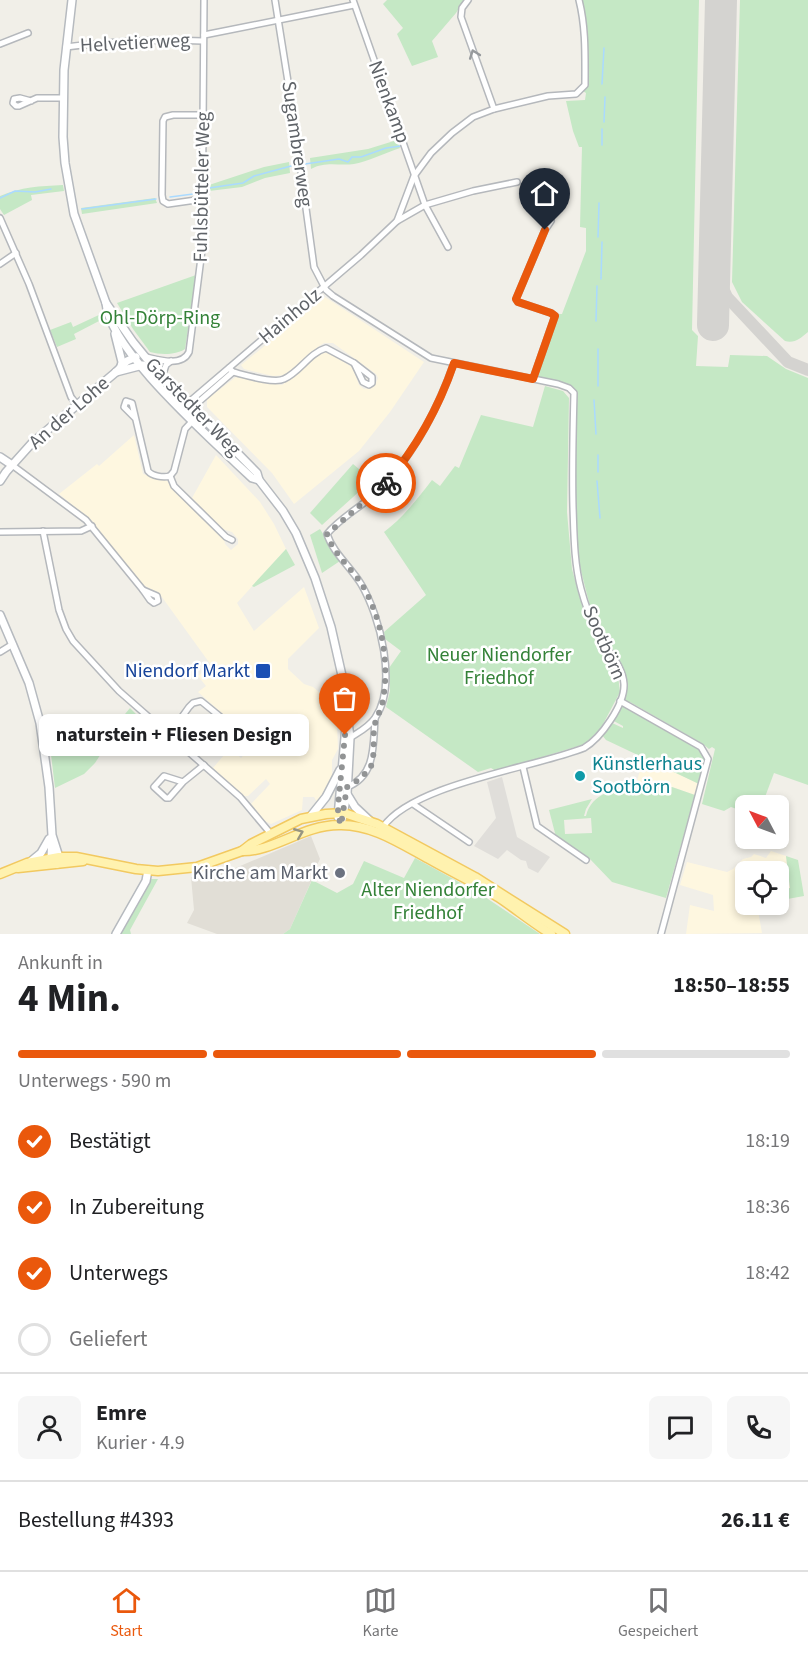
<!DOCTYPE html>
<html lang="de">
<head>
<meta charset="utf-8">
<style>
  :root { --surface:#fff; --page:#f6f6f6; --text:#202124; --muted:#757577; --line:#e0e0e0; --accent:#ea580c }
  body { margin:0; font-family:"Source Sans 3",sans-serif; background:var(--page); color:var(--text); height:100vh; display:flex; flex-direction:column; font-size:22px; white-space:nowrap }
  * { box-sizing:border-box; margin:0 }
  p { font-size:20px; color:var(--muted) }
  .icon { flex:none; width:33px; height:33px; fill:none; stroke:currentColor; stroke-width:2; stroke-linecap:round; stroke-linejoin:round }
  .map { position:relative; height:934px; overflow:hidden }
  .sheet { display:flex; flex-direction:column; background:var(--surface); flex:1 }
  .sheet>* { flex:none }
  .needle { width:39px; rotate:311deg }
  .tools { position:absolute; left:735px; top:795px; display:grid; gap:12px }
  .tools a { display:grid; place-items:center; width:54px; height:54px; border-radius:9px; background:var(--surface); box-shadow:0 3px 9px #0003; font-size:30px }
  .pin { position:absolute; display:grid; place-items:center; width:51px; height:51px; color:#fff; margin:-62px -26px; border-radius:50% 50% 50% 0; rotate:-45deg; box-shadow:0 0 6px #0007 }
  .pin .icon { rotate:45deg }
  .courier { position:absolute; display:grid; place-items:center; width:60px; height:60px; margin:-30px; border:4px solid #ea580c; border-radius:50%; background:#fff; color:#222; box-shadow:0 2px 8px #0007 }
  .bubble { position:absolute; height:42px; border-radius:9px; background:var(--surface); box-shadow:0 3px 9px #0003; font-size:20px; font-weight:700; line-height:42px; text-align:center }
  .head em { font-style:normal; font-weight:700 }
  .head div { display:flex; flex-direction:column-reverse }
  .head { display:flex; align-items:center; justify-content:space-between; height:102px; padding:0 18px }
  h1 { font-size:39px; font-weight:700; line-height:45px }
  .bar { display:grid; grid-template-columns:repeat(4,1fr); gap:9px 6px; align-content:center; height:72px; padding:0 18px }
  .bar i { height:8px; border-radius:4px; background:var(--line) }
  .bar .current { background:var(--accent) }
  .bar p { grid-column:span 4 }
  .line { display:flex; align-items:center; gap:15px; padding:0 18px; border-top:2px solid var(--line) }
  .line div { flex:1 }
  .round { display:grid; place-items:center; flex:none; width:63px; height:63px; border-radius:9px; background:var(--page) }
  ol { padding:0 18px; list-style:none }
  li { display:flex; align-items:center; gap:18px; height:66px }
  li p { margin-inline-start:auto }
  li .icon { padding:6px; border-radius:50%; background:var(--accent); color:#fff; stroke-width:4 }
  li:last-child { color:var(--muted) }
  li i { width:33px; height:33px; border:3px solid var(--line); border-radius:50% }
  .dock { display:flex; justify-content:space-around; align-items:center; height:84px; border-top:2px solid var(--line); background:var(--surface); font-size:16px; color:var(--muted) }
  .dock a { display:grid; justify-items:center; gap:3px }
  .dock .current { color:var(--accent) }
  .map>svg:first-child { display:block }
  .commercial { fill:#fef7e0 }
  .industrial { fill:#e0deda }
  .education { fill:#e1ded6 }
  .green { fill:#c5e8c5; fill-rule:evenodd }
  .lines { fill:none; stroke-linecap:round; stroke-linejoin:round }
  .stream { stroke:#aadaff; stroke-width:1.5 }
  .taxiway { stroke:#d4d3d0; stroke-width:12 }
  .runway { stroke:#d4d3d0; stroke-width:32 }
  .street-casing { stroke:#b5b8bc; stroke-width:8 }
  .secondary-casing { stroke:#b6babf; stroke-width:10 }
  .primary-casing { stroke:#f2c960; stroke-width:11 }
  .street { stroke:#fff; stroke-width:5 }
  .secondary { stroke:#fff; stroke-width:7 }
  .primary { stroke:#fff2af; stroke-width:8 }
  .oneway { stroke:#979a9d }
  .oneway2 { stroke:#979581 }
  .done { stroke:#929495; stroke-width:6; stroke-dasharray:0 10.8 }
  .route { stroke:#ea580c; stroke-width:8 }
  .transit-dot { fill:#1a4fb4; stroke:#fff; stroke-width:2 }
  .culture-dot { fill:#0f9aa8; stroke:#fff; stroke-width:2 }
  .worship-dot { fill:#6b7280; stroke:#fff; stroke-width:2 }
  .labels { text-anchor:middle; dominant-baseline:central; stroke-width:5; stroke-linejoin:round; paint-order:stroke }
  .street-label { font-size:20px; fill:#5f6368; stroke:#fff }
  .park-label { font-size:20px; fill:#348238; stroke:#fff }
  .transit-label { font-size:20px; fill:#164399; stroke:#fff; text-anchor:end }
  .culture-label { font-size:20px; fill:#0d838f; stroke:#fff; text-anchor:start }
  .worship-label { font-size:20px; fill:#5b616d; stroke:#fff; text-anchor:end }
</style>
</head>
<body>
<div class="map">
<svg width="808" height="934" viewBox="0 0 808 934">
  <rect width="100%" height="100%" fill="#f1efe8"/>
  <g class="commercial">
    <path d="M325,297l99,65 -34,50 -31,39 -65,53 -22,-31 -65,-66v-8l29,-22 46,8 37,-31 10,-2 24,16 6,17 5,4 10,-2 4,-9 -2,-4 -43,-31h-9l-5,3 -33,29 -13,1 -29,-7 -3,-4z"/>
    <path d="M134,435l9,39 24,7 57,58 1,5 6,6 7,-6v-5l-6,-7 -10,-3 -30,-31 24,-43 44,47 14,22 12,25 -49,54 17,28 50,-44 15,41 -31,31v10l16,15 9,3 20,17 2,20h2l1,25 -6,11v17l-12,22 -3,3 -3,-5h-11l-1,13 -31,14 -6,-3 -14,-17 19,-20 -4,-5 -18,17h-4l-31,-28 17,-20 11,10 8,-10 -3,-10 -5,-8 -43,-38 8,-6 -8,-10 13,-11 -52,-72 -18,-9 -50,-64 -32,-26 38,-30 2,2z"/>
    <path d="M644,757l55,27 -4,11 -23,-8 -25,-1 -11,-2z"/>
    <path d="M771,851l15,5 4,32 -9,2 1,10h-3l-1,-28h-32v32l11,1 5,28 -76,1 4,-29 24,6 -1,-16 -33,-10 7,-23 40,10 6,-3 10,-10 8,-2 3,-3 12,4z"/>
  </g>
  <path class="industrial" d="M502,777l15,60 33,20 -12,16 -10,-5 -2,-7 -5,-1 -14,-10 -9,9 -24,-13 22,-28 -9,-36z"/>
  <path class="education" d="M311,836l9,23 -3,6 1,1 -28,63 -7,5h-66l-30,-11 7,-13 -3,-33 9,1 26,-6z"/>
  <g class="green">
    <path d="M387,0h77l-8,13 -24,28 6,16 -26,9 -15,-32 6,-6 -20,-24z"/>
    <path d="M581,0h118l-7,330 6,6 -2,30 32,1 2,-12 37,1 19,13 22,9v407l-34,-12 -12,32 -16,1 -1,6 -14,-5 -7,4 -22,-7 13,-55 -3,-2 -3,2 -6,-5 -73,-42 -2,1 -4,-4 2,-17 -33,-64 -14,-55 -4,-51v-119l-39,-16 23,-63h3l24,-63v-23l-6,-1 2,-80h-3l-6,-16 -7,-30 19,-1 1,-7 -3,-2c11,-18 3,-70 -2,-91z"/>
    <path d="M740,0h68v332c-7,6 -14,12 -23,9l-43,-39 -10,-20z"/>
    <path d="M397,140l3,8c-15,5 -31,13 -46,16 -15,2 -29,-3 -43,5l-1,-11 58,-9z"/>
    <path d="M289,162l1,11 -25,5 -23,9 -33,4v-6l55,-18z"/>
    <path d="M63,185l1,6 -33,4 1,5 -28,15 -4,-6v-13c21,-9 40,-10 63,-11z"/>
    <path d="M155,198l2,5 -75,11 -1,-6z"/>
    <path d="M196,275l-11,74c-9,6 -24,6 -35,3l-17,-23 -16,-26z"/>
    <path d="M101,314v6l-27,14 2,5 -19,8 -7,-17 21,-8 2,5z"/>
    <path d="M545,386l18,5 6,7 -2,114 5,57 12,44 8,19 26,44 2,16 -19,36 -16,16 -89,27 -5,-3 -13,4 -92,-65 4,-16 -1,-23 12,-17 -16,-12 -1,-7 42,-37 -42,-63c19,-14 34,-34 48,-52l8,6 15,-20 4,2 22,-53 52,12z"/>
    <path d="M353,464l19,16 -50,45 -12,-12z"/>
    <path d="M320,529l20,32 -18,12 -12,-38z"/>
    <path d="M286,549l9,16 -41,22 -2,-1z"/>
    <path d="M620,707h5l76,43 5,10 -2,7 -8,-4 8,5 -5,16 -93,-44 -4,-5 8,-13 13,6v-2l-11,-6z"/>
    <path d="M130,708l6,6 -6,5 -26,30 -9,14 -11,11 -29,14 -5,-42 52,-4z"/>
    <path d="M636,784l11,2 25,1 23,8 -29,103 -54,-16 -22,-23 -34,-22 -7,-27 43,-11 -6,10 -2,7h2c6,-24 29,-26 50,-32zM591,818l1,15 -27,1 -1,-14z"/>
    <path d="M786,856l12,4 6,36 -22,4 -2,-10 10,-2z"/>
    <path d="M415,858l64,35 61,41h-257l7,-5 22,-49 25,13 16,-9 11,-23 40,17z"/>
    <path d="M148,879h10l-28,51 1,4h-13z"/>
  </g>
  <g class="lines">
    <g class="stream">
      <path d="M602,84l2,-36"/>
      <path d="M604,122l1,-25"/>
      <path d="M602,145v-16"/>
      <path d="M305,164l34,-5 9,3 4,-5h9l25,-9 15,-2"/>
      <path d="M209,188l34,-5 11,-7 37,-10"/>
      <path d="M170,197l23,-3"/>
      <path d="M0,198l15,-7 20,1 16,-3"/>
      <path d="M82,209l74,-10"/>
      <path d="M598,237l1,-34"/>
      <path d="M601,279l1,-37"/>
      <path d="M596,321l1,-35"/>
      <path d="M598,386v-37"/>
      <path d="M594,400l2,34"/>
      <path d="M598,455v17"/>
      <path d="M597,481l3,37"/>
    </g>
    <path class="taxiway" d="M715,248l1,25 11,24 61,65 20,8"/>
    <path class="runway" d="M713,325l8,-325"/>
    <g class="street-casing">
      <g id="street">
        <path d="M275,0l18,113 21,154 12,23 7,6 98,62 127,26 11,4 5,5c-1,38 -2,76 -1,114 1,27 1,56 8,82 4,15 9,29 16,43 8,16 26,33 27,52 1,20 -23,54 -40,64 -51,20 -171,36 -201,79"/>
        <path d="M353,0l72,205 23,42"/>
        <path d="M468,0l-6,8 -1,9 33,92"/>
        <path d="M204,35l150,-30"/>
        <path d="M0,44l28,-11"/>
        <path d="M66,47c47,-6 91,-8 137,-6"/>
        <path d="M31,101l-11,-3 -6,1 -1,4 3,3h3l18,-8h26"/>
        <path d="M203,199l-35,5 -5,-3 -1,-6 1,-74 2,-4 8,-2h31"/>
        <path d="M0,218l29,66 42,113 6,8"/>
        <path d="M397,221l28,-16 48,-14 44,-9"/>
        <path d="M0,264l16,-11"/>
        <path d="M146,357c13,3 36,10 43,-5l13,-102 2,-250"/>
        <path d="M354,363l18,14v6l-3,2 -6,-3z"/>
        <path d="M229,368l4,4c12,3 41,12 51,7 16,-7 25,-26 42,-31l28,15"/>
        <path d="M162,377l4,-12 5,-4"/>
        <path d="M533,379l22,-63 -4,-3 -33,-11 -2,-3 29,-69 6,-9"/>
        <path d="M182,408l179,-153 36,-34 17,-45 17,-23 21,-20 21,-16 21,-8 54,-13 28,-2 9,-9c0,-29 1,-57 -6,-85"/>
        <path d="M186,413l47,-41"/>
        <path d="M135,418l-11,-11 2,-6 6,2 16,68c4,5 15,7 22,5"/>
        <path d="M12,465l74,55 57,70"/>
        <path d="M170,476l4,10 52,51 6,3"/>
        <path d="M170,476l4,-5 11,-42 14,-15"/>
        <path d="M43,531l16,79 7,19 7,12 46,50 121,106 31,37"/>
        <path d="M0,532l81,-1 11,-5"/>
        <path d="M143,590l14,6 1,5 -4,2 -4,-3z"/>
        <path d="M0,652l13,-8"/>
        <path d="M620,701l81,46 7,12 -47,175"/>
        <path d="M169,735l20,-28 4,-4 8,-2 38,31 3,14"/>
        <path d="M350,738c9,-6 19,-11 25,-20 23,-33 5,-102 -14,-134 -10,-17 -28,-31 -34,-50 13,-16 34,-27 49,-41 37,-36 61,-82 78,-130"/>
        <path d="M523,767l14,59 49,34"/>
        <path d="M183,782l-19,-6 -10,11 12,11h3l14,-16 21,-17"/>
        <path d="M347,787c29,-11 26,-42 28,-68"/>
        <path d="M413,804l56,38"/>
      </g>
    </g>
    <g class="secondary-casing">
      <g id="secondary">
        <path d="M72,0l-8,70 -1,67 2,26 9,51 32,89c3,45 98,129 132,162l14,13 7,2"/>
        <path d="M106,303l27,39 22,27 102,104 2,7 24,31 13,22 19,45 16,49 12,53 7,58 -3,56 -6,31"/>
        <path d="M115,334l7,28 -1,4"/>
        <path d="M116,372l27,-7"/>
        <path d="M0,457l12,8"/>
        <path d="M0,481l6,-9 26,-29 84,-71 11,-11 9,-4"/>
        <path d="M0,615l29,68 11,40 9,64 3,48 -1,23 6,6 2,-7 -7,-22"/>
        <path d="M347,794l8,13 15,14"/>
        <path d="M310,817l16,-20 14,-27"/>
        <path d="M338,817l8,-91"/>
        <path d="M30,862l11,-9 8,-14"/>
        <path d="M116,934l30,-53 2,-11"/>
      </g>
    </g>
    <g class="primary-casing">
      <g id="primary">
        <path d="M242,851c31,1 61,-26 97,-26 33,-1 62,19 90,34 23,13 46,24 69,38 18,12 35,26 53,37"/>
        <path d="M18,868l65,-7"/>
        <path d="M0,874l27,-11 32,-6h17l60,12 22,2 39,-4 45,-16 9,-7 50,-25 25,-5 18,-1 33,11 98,53 90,57"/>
      </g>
    </g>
    <use href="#street" class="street"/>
    <use href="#secondary" class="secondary"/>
    <use href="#primary" class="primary"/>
  </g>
  <defs><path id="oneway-chevron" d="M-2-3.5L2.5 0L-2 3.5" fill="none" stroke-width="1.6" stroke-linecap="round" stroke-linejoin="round" transform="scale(1.5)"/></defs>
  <use class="oneway" href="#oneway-chevron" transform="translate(474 54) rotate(-110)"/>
  <use class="oneway2" href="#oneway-chevron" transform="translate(299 833) rotate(-22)"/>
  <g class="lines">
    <path class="done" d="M345,735l-7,71v10l3,9 6,-38c8,-3 20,-14 24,-21 4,-10 2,-26 3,-37 1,-11 8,-19 9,-30 7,-37 -2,-84 -22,-116 -11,-16 -28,-30 -34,-49l59,-51"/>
    <path class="route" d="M386,483c31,-36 53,-76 68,-120l79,16 22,-63 -4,-3 -33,-11 -2,-3 29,-69"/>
  </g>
  <rect class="transit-dot" x="255" y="663" width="16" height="16" rx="3"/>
  <circle class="culture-dot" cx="580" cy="776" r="6"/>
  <circle class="worship-dot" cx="340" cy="873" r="6"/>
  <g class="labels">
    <g class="street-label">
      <text transform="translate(135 43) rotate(-3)">Helvetierweg</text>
      <text transform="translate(389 102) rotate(70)">Nienkamp</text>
      <text transform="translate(297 144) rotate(82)">Sugambrerweg</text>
      <text transform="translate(202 187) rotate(-89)">Fuhlsbütteler Weg</text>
      <text transform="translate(290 316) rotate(-40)">Hainholz</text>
      <text transform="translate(193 407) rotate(46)">Garstedter Weg</text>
      <text transform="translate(69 413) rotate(-41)">An der Lohe</text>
      <text transform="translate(604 643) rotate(66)">Sootbörn</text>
    </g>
    <g class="park-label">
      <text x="160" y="318">Ohl-Dörp-Ring</text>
      <text x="499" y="655">Neuer Niendorfer<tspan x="499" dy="23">Friedhof</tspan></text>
      <text x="428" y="890">Alter Niendorfer<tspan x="428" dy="23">Friedhof</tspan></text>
    </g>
    <g class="transit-label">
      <text x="250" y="671">Niendorf Markt</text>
    </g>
    <g class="culture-label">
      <text x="592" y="764">Künstlerhaus<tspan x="592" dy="23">Sootbörn</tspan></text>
    </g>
    <g class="worship-label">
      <text x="328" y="873">Kirche am Markt</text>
    </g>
  </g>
</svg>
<div class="tools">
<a><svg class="needle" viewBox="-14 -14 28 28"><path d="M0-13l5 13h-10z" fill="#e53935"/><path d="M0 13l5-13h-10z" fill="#757577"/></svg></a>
<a><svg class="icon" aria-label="locate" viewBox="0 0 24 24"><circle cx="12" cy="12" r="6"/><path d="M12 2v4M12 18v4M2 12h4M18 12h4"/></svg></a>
</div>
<div class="pin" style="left:345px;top:735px;background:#ea580c"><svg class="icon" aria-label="bag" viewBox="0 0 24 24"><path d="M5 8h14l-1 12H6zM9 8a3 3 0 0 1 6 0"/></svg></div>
<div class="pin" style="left:545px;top:230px;background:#1f2937"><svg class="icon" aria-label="home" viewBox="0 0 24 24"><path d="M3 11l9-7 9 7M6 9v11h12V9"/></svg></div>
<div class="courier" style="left:386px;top:483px"><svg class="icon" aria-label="bike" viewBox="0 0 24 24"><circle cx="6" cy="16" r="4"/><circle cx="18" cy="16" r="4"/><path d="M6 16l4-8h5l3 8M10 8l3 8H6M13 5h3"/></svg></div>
<div class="bubble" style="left:39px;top:714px;width:270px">naturstein + Fliesen Design</div>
</div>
<section class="sheet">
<div class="head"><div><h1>4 Min.</h1><p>Ankunft in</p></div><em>18:50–18:55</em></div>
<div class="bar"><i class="current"></i><i class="current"></i><i class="current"></i><i></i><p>Unterwegs · 590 m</p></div>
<ol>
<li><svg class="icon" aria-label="check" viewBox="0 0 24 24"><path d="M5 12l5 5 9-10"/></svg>Bestätigt<p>18:19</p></li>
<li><svg class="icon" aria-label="check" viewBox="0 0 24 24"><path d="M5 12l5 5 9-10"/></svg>In Zubereitung<p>18:36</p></li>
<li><svg class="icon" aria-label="check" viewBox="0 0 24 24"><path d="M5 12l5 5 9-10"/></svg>Unterwegs<p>18:42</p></li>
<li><i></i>Geliefert</li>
</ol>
<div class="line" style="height:108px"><a class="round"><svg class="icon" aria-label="person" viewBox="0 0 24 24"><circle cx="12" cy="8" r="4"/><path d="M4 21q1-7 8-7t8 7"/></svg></a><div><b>Emre</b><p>Kurier · 4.9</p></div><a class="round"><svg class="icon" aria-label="chat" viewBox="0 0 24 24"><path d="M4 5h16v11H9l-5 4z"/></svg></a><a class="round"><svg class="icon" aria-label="phone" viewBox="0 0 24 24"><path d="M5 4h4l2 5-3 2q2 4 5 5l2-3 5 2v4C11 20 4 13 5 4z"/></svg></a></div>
<div class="line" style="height:78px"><div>Bestellung #4393</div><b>26.11 €</b></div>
</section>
<nav class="dock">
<a class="current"><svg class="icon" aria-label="home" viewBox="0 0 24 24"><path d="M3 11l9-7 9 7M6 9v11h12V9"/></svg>Start</a>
<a><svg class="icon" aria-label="map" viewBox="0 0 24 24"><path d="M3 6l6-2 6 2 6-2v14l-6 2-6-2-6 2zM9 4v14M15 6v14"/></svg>Karte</a>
<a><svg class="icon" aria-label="saved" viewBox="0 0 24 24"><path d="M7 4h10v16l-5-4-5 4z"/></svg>Gespeichert</a>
</nav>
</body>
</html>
